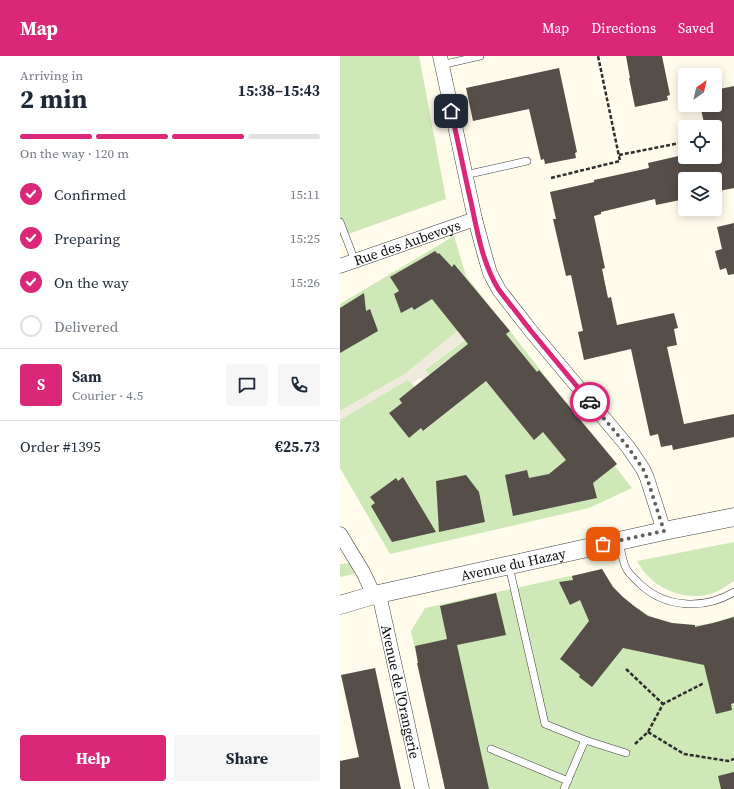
<!DOCTYPE html>
<html lang="en">
<head>
<meta charset="utf-8">
<style>
  :root { --surface:#fff; --page:#f6f6f7; --text:#1f2937; --muted:#747a83; --line:#e0e1e3; --accent:#db2777 }
  body { margin:0; font-family:"Source Serif 4",serif; background:var(--page); color:var(--text); height:100vh; display:flex; flex-direction:column; font-size:15px; white-space:nowrap }
  * { box-sizing:border-box; margin:0 }
  p { font-size:13px; color:var(--muted) }
  .icon { flex:none; width:22px; height:22px; fill:none; stroke:currentColor; stroke-width:2; stroke-linecap:round; stroke-linejoin:round }
  .map { position:relative; flex:1; overflow:hidden }
  .details { display:flex; flex-direction:column; background:var(--surface); width:340px }
  .details>* { flex:none }
  .needle { width:26px; rotate:34deg }
  .tools { position:absolute; left:338px; top:12px; display:grid; gap:8px }
  .tools a { display:grid; place-items:center; width:44px; height:44px; border-radius:4px; background:var(--surface); box-shadow:0 2px 10px #0003; font-size:20px }
  .pin { position:absolute; display:grid; place-items:center; width:34px; height:34px; color:#fff; margin:-17px; border-radius:8px; box-shadow:0 2px 6px #0006 }
  .courier { position:absolute; display:grid; place-items:center; width:40px; height:40px; margin:-20px; border:3px solid #db2777; border-radius:50%; background:#fff; color:#222; box-shadow:0 1px 5px #0007 }
  .summary em { font-style:normal; font-weight:700 }
  .summary div { display:flex; flex-direction:column-reverse }
  .summary { display:flex; align-items:center; justify-content:space-between; height:68px; padding:0 20px }
  h1 { font-size:26px; font-weight:700; line-height:30px }
  .bar { display:grid; grid-template-columns:repeat(4,1fr); gap:6px 4px; align-content:center; height:48px; padding:0 20px }
  .bar i { height:5px; border-radius:3px; background:var(--line) }
  .bar .selected { background:var(--accent) }
  .bar p { grid-column:span 4 }
  .line { display:flex; align-items:center; gap:10px; padding:0 20px; border-top:1px solid var(--line) }
  .line div { flex:1 }
  .round { display:grid; place-items:center; flex:none; width:42px; height:42px; border-radius:4px; background:var(--page) }
  ol { padding:0 20px; list-style:none }
  li { display:flex; align-items:center; gap:12px; height:44px }
  li p { margin-inline-start:auto }
  li .icon { padding:4px; border-radius:50%; background:var(--accent); color:#fff; stroke-width:4 }
  li:last-child { color:var(--muted) }
  li i { width:22px; height:22px; border:2px solid var(--line); border-radius:50% }
  .cta { display:flex; gap:8px; margin-top:auto; padding:8px 20px }
  .cta a { flex:1; height:46px; border-radius:4px; background:var(--accent); color:#fff; font-size:16px; font-weight:700; line-height:46px; text-align:center }
  .cta a+a { background:var(--page); color:var(--text) }
  header { display:flex; align-items:center; gap:24px; box-sizing:border-box; height:56px; padding:0 20px; background:var(--accent); color:#fff }
  header strong { font-size:19px }
  nav { display:flex; gap:22px; margin-inline-start:auto; font-size:14px }
  main { display:flex; flex:1; min-height:0 }
  .map>svg:first-child { display:block }
  .green { fill:#cfe8b7 }
  .plaza { fill:#eeeadc }
  .building { fill:#554e49 }
  .lines { fill:none; stroke-linecap:round; stroke-linejoin:round }
  .service-casing { stroke:#3f3f3f; stroke-width:8 }
  .minor-casing { stroke:#3f3f3f; stroke-width:15 }
  .tertiary-casing { stroke:#3f3f3f; stroke-width:19 }
  .path { stroke:#2e2e2e; stroke-width:2.5; stroke-dasharray:4 2; stroke-linecap:butt }
  .service { stroke:#fff; stroke-width:7 }
  .minor { stroke:#fff; stroke-width:14 }
  .tertiary { stroke:#fff; stroke-width:18 }
  .done { stroke:#61605a; stroke-width:4; stroke-dasharray:0 7.2 }
  .route { stroke:#db2777; stroke-width:5 }
  .labels { text-anchor:middle; dominant-baseline:central; stroke-width:4; stroke-linejoin:round; paint-order:stroke }
  .street-label { font-size:14px; fill:#0c0c0c; stroke:#fff }
</style>
</head>
<body>
<header>
<strong>Map</strong>
<nav><a>Map</a><a>Directions</a><a>Saved</a></nav>
</header>
<main>
<section class="details">
<div class="summary"><div><h1>2 min</h1><p>Arriving in</p></div><em>15:38–15:43</em></div>
<div class="bar"><i class="selected"></i><i class="selected"></i><i class="selected"></i><i></i><p>On the way · 120 m</p></div>
<ol>
<li><svg class="icon" aria-label="check" viewBox="0 0 24 24"><path d="M5 12l5 5 9-10"/></svg>Confirmed<p>15:11</p></li>
<li><svg class="icon" aria-label="check" viewBox="0 0 24 24"><path d="M5 12l5 5 9-10"/></svg>Preparing<p>15:25</p></li>
<li><svg class="icon" aria-label="check" viewBox="0 0 24 24"><path d="M5 12l5 5 9-10"/></svg>On the way<p>15:26</p></li>
<li><i></i>Delivered</li>
</ol>
<div class="line" style="height:72px"><b class="round" style="background:var(--accent);color:#fff">S</b><div><b>Sam</b><p>Courier · 4.5</p></div><a class="round"><svg class="icon" aria-label="chat" viewBox="0 0 24 24"><path d="M4 5h16v11H9l-5 4z"/></svg></a><a class="round"><svg class="icon" aria-label="phone" viewBox="0 0 24 24"><path d="M5 4h4l2 5-3 2q2 4 5 5l2-3 5 2v4C11 20 4 13 5 4z"/></svg></a></div>
<div class="line" style="height:52px"><div>Order #1395</div><b>€25.73</b></div>
<div class="cta"><a>Help</a><a>Share</a></div>
</section>
<div class="map">
<svg width="394" height="733" viewBox="0 0 394 733">
  <rect width="100%" height="100%" fill="#fffcec"/>
  <g class="green">
    <path d="M0,0h79l27,143 -106,38z"/>
    <path d="M114,180l12,40 23,29 -84,69 -65,37v-107z"/>
    <path d="M170,275l122,157 -43,20 -199,46 -50,-86v-48l68,-41 7,8 -16,12 3,4 -13,10 20,25 12,-10 3,3 97,-79 -15,-18z"/>
    <path d="M125,284l5,6 -18,16 -3,-4 -20,17 -4,-5z"/>
    <path d="M394,486v39c-9,6 -17,12 -28,14 -21,4 -45,-4 -60,-21 -3,-3 -6,-8 -9,-13z"/>
    <path d="M12,507l2,11 -14,3v-13z"/>
    <path d="M262,513c4,7 8,15 14,21 22,25 57,40 91,34 10,-2 18,-5 27,-8v173h-289l-34,-158 14,-23z"/>
  </g>
  <path class="plaza" d="M149,249l8,10 -72,55 4,5 -6,5 -3,-2 -8,6 -4,-4 -68,40v-9l65,-37z"/>
  <g class="building">
    <path d="M286,0h36l8,39 -3,1 1,4 -33,7 -6,-29h1z"/>
    <path d="M219,12l18,84 -2,1 1,5 -31,6 -1,-5 -3,1 -12,-51 -56,12 -7,-33z"/>
    <path d="M394,30v102l-15,3 -3,-12h-31v20l-29,6 -1,-6 -54,13v2l-7,2 11,52 -3,1 6,29 3,-1 6,28 57,-12 4,15 -4,1 3,16 -10,2 17,77 50,-10v23l-61,13 -1,-5 -11,2 -3,-13 -8,2 -19,-87 -47,11 -6,-28 5,-1 -12,-56 -5,1 -13,-57h3l-6,-27 44,-10v-2l55,-12 -1,-5 35,-8 1,2h31v-30h-10l-5,-22h15v-15z"/>
    <path d="M394,167v51l-6,1 -2,-7 -6,2 -5,-19 7,-2 -5,-22z"/>
    <path d="M95,195l3,3 1,-1 13,14 2,-3 56,67 -4,3 31,38 2,-2 78,94 -24,19 4,15 -84,18 -8,-41 22,-5 2,8 20,-4 17,-14 -23,-28 -9,8 -48,-59 -63,50 -2,-3 -12,10 -20,-25 13,-10 -3,-4 69,-55 -36,-45 -18,11 -2,-3 -11,6 -7,-19 5,-3 -9,-14z"/>
    <path d="M24,237l2,18 4,-2 8,22 -38,22v-45z"/>
    <path d="M126,419l13,17 6,30 -46,10 -3,-51z"/>
    <path d="M63,421l33,55 -44,10 -21,-36 4,-3 -5,-6 26,-19 2,3z"/>
    <path d="M262,513l11,18 10,10 11,9 14,10 24,7 23,2v2l18,-4 21,-6v86l-3,1 1,6 -16,4 -12,-49 -81,-17 -31,39 -13,-10 1,-2 -20,-16 29,-38 -9,-21 -10,5 -11,-23 14,-2 -1,-4z"/>
    <path d="M156,537l10,42 -49,10 32,144h-44l-28,-126h1l-3,-17 32,-7 -7,-33z"/>
    <path d="M35,612l26,121h-61v-28l19,-4 -18,-82z"/>
    <path d="M394,716v17h-13l-3,-13z"/>
  </g>
  <g class="lines">
    <g class="service-casing">
      <g id="service">
        <path d="M101,9l39,-9"/>
        <path d="M125,119l62,-14"/>
        <path d="M0,166l15,39"/>
        <path d="M279,485c2,9 3,19 7,27 3,6 9,11 14,16 25,24 64,26 94,8"/>
        <path d="M169,510l36,158 40,16 41,13"/>
        <path d="M151,693l77,32"/>
        <path d="M224,733l21,-49"/>
      </g>
    </g>
    <g class="minor-casing">
      <g id="minor">
        <path d="M100,0l35,163 10,37 5,17 9,17 32,41 97,116 15,22 4,9 17,53"/>
        <path id="s1" d="M0,210l135,-47"/>
        <path d="M0,478l23,38 11,23"/>
        <path id="s2" d="M39,538l43,195"/>
      </g>
    </g>
    <g class="tertiary-casing">
      <g id="tertiary">
        <path id="s3" d="M0,549l34,-10 290,-64 70,-14"/>
      </g>
    </g>
    <g class="path">
      <path d="M279,99l61,-12"/>
      <path d="M211,122l69,-17 -22,-105"/>
      <path d="M286,613l37,35"/>
      <path d="M308,676l36,22 44,7 6,-2"/>
      <path d="M295,688l13,-12 15,-28 41,-21"/>
    </g>
    <use href="#service" class="service"/>
    <use href="#minor" class="minor"/>
    <use href="#tertiary" class="tertiary"/>
  </g>
  <g class="lines">
    <path class="done" d="M250,346l38,45 15,22 4,9 17,53 -61,13"/>
    <path class="route" d="M111,55c7,30 13,61 20,91 6,29 12,63 28,88l32,41 59,71"/>
  </g>
  <g class="labels">
    <g class="street-label">
      <text stroke="none"><textPath href="#s1" startOffset="71">Rue des Aubevoys</textPath></text>
      <text stroke="none"><textPath href="#s3" startOffset="178">Avenue du Hazay</textPath></text>
      <text stroke="none"><textPath href="#s2" startOffset="100">Avenue de l'Orangerie</textPath></text>
    </g>
  </g>
</svg>
<div class="tools">
<a><svg class="needle" viewBox="-14 -14 28 28"><path d="M0-13l5 13h-10z" fill="#e53935"/><path d="M0 13l5-13h-10z" fill="#747a83"/></svg></a>
<a><svg class="icon" aria-label="locate" viewBox="0 0 24 24"><circle cx="12" cy="12" r="6"/><path d="M12 2v4M12 18v4M2 12h4M18 12h4"/></svg></a>
<a><svg class="icon" aria-label="layers" viewBox="0 0 24 24"><path d="M12 4l9 5-9 5-9-5zM3 14l9 5 9-5"/></svg></a>
</div>
<div class="pin" style="left:263px;top:488px;background:#ea580c"><svg class="icon" aria-label="bag" viewBox="0 0 24 24"><path d="M5 8h14l-1 12H6zM9 8a3 3 0 0 1 6 0"/></svg></div>
<div class="pin" style="left:111px;top:55px;background:#1f2937"><svg class="icon" aria-label="home" viewBox="0 0 24 24"><path d="M3 11l9-7 9 7M6 9v11h12V9"/></svg></div>
<div class="courier" style="left:250px;top:346px"><svg class="icon" aria-label="car" viewBox="0 0 24 24"><path d="M5 17H2v-5l4-1 3-4h7l3 4 3 1v5h-3M9 17h6M6 11h13"/><circle cx="7" cy="17" r="2"/><circle cx="17" cy="17" r="2"/></svg></div>
</div>
</main>
</body>
</html>
